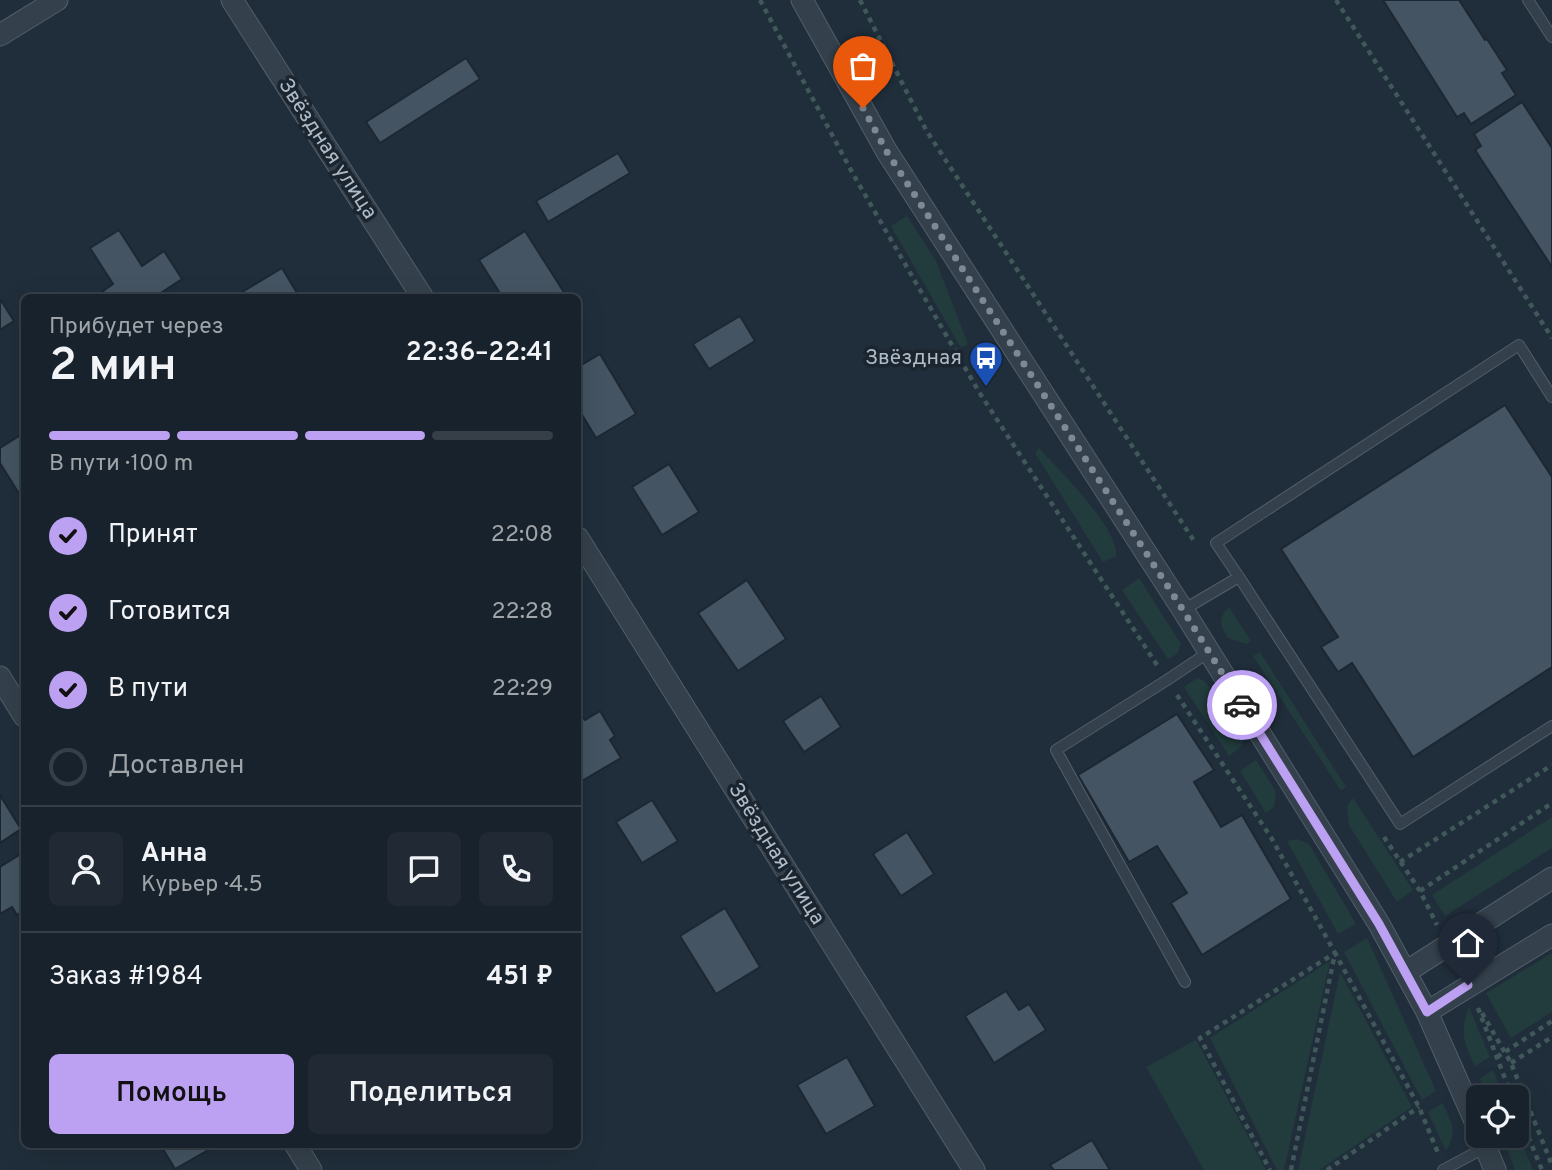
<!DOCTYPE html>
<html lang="ru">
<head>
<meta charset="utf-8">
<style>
  :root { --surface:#18222c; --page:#212a34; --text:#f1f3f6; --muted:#9fa4a9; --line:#363f48; --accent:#bca0f2 }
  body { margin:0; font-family:Overpass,sans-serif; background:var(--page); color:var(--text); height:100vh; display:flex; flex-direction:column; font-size:26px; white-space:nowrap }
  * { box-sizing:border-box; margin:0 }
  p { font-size:23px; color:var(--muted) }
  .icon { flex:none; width:38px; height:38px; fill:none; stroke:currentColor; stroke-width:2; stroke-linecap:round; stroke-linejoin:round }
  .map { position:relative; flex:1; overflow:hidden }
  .sheet { position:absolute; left:21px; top:294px; width:560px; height:854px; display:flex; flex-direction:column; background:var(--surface); border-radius:10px; box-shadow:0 7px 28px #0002,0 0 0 2px var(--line) }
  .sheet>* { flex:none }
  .buttons { position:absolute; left:1466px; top:1085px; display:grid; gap:14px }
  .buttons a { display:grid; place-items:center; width:63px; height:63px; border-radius:10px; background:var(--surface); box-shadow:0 7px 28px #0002,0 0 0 2px var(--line); font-size:35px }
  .pin { position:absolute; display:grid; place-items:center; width:60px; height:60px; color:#fff; margin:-72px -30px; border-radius:50% 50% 50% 0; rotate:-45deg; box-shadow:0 0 7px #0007 }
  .pin .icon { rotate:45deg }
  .courier { position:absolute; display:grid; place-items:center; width:70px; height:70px; margin:-35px; border:5px solid #bca0f2; border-radius:50%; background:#fff; color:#222; box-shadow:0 2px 9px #0007 }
  .summary em { font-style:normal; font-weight:600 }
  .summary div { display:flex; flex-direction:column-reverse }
  .summary { display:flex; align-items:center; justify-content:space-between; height:119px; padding:0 28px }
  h1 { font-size:46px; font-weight:600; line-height:52px }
  .bar { display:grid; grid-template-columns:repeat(4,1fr); gap:10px 7px; align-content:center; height:84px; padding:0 28px }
  .bar i { height:9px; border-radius:5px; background:var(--line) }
  .bar .on { background:var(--accent) }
  .bar p { grid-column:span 4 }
  .line { display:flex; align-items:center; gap:18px; padding:0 28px; border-top:2px solid var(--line) }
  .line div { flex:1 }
  .round { display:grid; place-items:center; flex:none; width:74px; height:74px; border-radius:10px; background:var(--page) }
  ol { padding:0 28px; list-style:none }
  li { display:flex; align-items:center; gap:21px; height:77px }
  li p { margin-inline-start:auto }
  li .icon { padding:7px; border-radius:50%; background:var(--accent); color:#111; stroke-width:4 }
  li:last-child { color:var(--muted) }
  li i { width:38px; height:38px; border:4px solid var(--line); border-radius:50% }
  .cta { display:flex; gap:14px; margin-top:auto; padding:14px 28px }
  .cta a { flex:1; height:80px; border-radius:10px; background:var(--accent); color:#111; font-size:28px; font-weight:600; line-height:80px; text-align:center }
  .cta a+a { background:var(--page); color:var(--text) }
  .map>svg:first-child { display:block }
  .green { fill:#223b3c }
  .building { fill:#445462; stroke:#1c2732; stroke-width:2 }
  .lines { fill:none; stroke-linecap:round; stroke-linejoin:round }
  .lane-casing { stroke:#525e69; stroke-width:12 }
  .street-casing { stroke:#525e69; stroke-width:23 }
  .path { stroke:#405859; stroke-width:4.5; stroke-dasharray:5 5; stroke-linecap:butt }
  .lane { stroke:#34404b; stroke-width:10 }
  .street { stroke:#34404b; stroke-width:21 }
  .done { stroke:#7d8a96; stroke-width:7; stroke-dasharray:0 12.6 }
  .route { stroke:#bca0f2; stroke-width:9 }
  .labels { text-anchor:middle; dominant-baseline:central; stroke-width:7; stroke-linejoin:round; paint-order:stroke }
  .street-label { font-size:21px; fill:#afbbc7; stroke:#1a2530 }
  .poi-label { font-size:21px; fill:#afbbc7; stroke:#1a2530; text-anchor:end }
</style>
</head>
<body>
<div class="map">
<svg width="1552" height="1170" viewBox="0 0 1552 1170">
  <rect width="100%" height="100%" fill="#202e3b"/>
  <g class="green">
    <path d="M907,216l29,45 32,83 -7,4 -70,-122z"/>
    <path d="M1039,448c19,21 80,80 77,108l-13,6 -68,-109z"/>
    <path d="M1139,578l42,66 -4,10 -9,5 -46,-69z"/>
    <path d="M1229,607l22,34 -5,3 -18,-6c-9,-14 -10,-19 1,-31z"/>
    <path d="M1260,652l86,135 -5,4 -88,-135z"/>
    <path d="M1197,678l8,3 37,57v8l-13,10 -45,-69z"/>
    <path d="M1256,760l20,32 -2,15 -8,6 -26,-42z"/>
    <path d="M1353,798l60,92 -16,12 -48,-77 -2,-19z"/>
    <path d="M1552,817v31l-107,68 -13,-21z"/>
    <path d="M1297,839l12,5 47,80 -18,10 -51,-93z"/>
    <path d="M1367,938l69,153 -14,9 -78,-148z"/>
    <path d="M1552,953v59l-41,26 -25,-45z"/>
    <path d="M1330,961l-46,209h-7l-67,-132z"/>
    <path d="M1340,972l72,135 -93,63h-21z"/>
    <path d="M1469,1007l21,50 -15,9c-11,-25 -16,-32 -6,-59z"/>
    <path d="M1196,1040l70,130h-62l-58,-103z"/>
    <path d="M1493,1070l11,27h-17l-7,-18z"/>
    <path d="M1443,1103c8,21 16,27 3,48l-18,-39z"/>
    <path d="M1517,1131l16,39h-18l-13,-34h15z"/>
  </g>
  <g class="building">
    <path d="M1383,0h76l26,40 2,-1 20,31 -5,3 14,22 -45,29 -7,-11 -7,4z"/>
    <path d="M466,58l14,21 -100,64 -14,-21z"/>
    <path d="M1522,102l30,46v119l-77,-117 6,-4 -7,-12z"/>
    <path d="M618,153l12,20 -82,49 -12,-21z"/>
    <path d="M119,230l23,36 22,-15 18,28 -29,19h-46l-4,-7 10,-7 -23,-36z"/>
    <path d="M525,231l42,66 -1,1h-63l-24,-38z"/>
    <path d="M282,268l18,30h-68z"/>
    <path d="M0,299l14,22 -14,9z"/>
    <path d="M740,316l15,25 -46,28 -16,-25z"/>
    <path d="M600,354l36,60 -40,24 -18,-30v-41z"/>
    <path d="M1505,405l47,72v190l-139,90 -61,-94 -14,9 -17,-25 17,-10 -57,-88z"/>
    <path d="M24,433v66l-1,1 -23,-37v-15z"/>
    <path d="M669,464l30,48 -37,23 -30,-48z"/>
    <path d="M747,580l39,59 -48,32 -40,-58z"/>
    <path d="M821,696l20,31 -37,25 -21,-31z"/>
    <path d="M600,711l15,25 -5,4 11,18 -41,24 -2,-4v-63l2,-2 5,7z"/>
    <path d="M1177,714l37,56 -20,12 27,45 21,-12 49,84 -89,56 -31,-52 16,-10 -30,-47 -28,16 -51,-87z"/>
    <path d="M0,795l21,34 -21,14z"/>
    <path d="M652,800l26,41 -36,22 -26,-41z"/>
    <path d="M907,832l27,42 -33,22 -28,-42z"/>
    <path d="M24,852v58l-7,5 -5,-8 -12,7v-47z"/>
    <path d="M725,908l35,59 -44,27 -36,-58z"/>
    <path d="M1006,991l13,19 10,-6 17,26 -52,33 -29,-47z"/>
    <path d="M847,1057l28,49 -49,28 -29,-49z"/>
    <path d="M1092,1140l18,30h-56l-4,-5z"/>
    <path d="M160,1144h47l3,5 -35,20z"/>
  </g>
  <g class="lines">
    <g class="lane-casing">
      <g id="lane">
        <path d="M1528,0l24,37"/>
        <path d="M1239,577l-23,-34 303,-198 33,52"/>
        <path d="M1183,610l56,-33 161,247 152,-98"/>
        <path d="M1185,982l-129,-232 111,-70 42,-28"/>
        <path d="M1443,1170l43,-23"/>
      </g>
    </g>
    <g class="street-casing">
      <g id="street">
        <path d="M232,0l191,298"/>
        <path d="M802,0l85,152 296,458 196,314 48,88 52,118"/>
        <path d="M0,35l57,-35"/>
        <path d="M578,538l396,632"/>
        <path d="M0,677l24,39"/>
        <path d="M1406,972l146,-94"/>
        <path d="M1427,1012l125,-77"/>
        <path d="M1481,1136l14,34"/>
        <path d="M295,1144l16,26"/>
      </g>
    </g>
    <g class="path">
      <path d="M760,0l93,174 126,218 178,273"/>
      <path d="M860,0l66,130 270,414"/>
      <path d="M1336,0l216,338"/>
      <path d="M1177,695l95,144 63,114 -135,85 70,132"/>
      <path d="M1384,837l36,54 17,34"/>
      <path d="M1400,862l152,-97"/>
      <path d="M1420,891l132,-88"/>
      <path d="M1478,1008l34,89"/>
      <path d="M1482,1013l29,50 41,102"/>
      <path d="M1497,1057l55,-36"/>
      <path d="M1511,1063l41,-26"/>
      <path d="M1517,1109l25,61"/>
      <path d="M1291,1170l44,-217 84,154 19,46"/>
      <path d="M1327,1170l92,-63"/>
    </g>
    <use href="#lane" class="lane"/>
    <use href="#street" class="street"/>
  </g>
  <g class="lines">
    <path class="done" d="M863,108l24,44 296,458 59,95"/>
    <path class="route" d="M1242,705l137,219 48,88 41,-27"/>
  </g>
  <defs>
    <g id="bus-pin" transform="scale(1.75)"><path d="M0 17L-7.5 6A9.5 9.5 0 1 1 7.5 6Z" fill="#1a4fb4" stroke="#1a2530"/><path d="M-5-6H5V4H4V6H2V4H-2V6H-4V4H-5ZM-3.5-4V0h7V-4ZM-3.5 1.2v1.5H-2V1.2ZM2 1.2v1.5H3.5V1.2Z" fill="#fff"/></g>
  </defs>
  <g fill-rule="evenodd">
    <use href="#bus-pin" x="986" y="358"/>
  </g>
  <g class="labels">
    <g class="street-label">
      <text transform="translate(327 149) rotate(57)">Звёздная улица</text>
      <text transform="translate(776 854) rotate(58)">Звёздная улица</text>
    </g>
    <g class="poi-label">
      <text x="962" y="358">Звёздная</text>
    </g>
  </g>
</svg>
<div class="buttons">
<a><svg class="icon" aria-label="locate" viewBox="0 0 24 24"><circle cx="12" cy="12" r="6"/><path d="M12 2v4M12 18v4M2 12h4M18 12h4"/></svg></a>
</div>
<div class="pin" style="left:863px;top:108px;background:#ea580c"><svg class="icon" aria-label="bag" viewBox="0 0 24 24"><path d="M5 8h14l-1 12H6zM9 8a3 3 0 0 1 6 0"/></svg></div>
<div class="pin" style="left:1468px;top:985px;background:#1f2937"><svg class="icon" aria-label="home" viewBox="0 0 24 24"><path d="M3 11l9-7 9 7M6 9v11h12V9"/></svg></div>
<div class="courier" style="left:1242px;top:705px"><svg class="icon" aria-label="car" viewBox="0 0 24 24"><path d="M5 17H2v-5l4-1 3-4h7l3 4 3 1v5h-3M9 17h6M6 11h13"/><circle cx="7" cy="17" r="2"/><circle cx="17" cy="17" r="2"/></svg></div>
<section class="sheet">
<div class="summary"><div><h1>2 мин</h1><p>Прибудет через</p></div><em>22:36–22:41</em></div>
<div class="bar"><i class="on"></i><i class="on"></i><i class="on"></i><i></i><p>В пути · 100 m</p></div>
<ol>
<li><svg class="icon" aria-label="check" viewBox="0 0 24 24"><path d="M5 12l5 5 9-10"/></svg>Принят<p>22:08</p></li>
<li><svg class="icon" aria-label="check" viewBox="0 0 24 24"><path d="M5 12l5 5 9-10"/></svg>Готовится<p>22:28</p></li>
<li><svg class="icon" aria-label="check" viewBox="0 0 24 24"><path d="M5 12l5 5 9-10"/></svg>В пути<p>22:29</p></li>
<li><i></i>Доставлен</li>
</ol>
<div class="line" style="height:126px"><a class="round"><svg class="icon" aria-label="person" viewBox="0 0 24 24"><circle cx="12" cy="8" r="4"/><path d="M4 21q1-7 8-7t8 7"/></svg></a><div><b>Анна</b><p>Курьер · 4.5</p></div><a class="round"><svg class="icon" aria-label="chat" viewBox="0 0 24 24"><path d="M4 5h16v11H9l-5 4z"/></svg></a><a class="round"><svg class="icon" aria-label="phone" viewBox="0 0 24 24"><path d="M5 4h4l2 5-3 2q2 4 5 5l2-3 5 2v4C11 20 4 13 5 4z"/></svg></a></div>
<div class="line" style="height:91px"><div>Заказ #1984</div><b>451 ₽</b></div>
<div class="cta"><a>Помощь</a><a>Поделиться</a></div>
</section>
</div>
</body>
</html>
